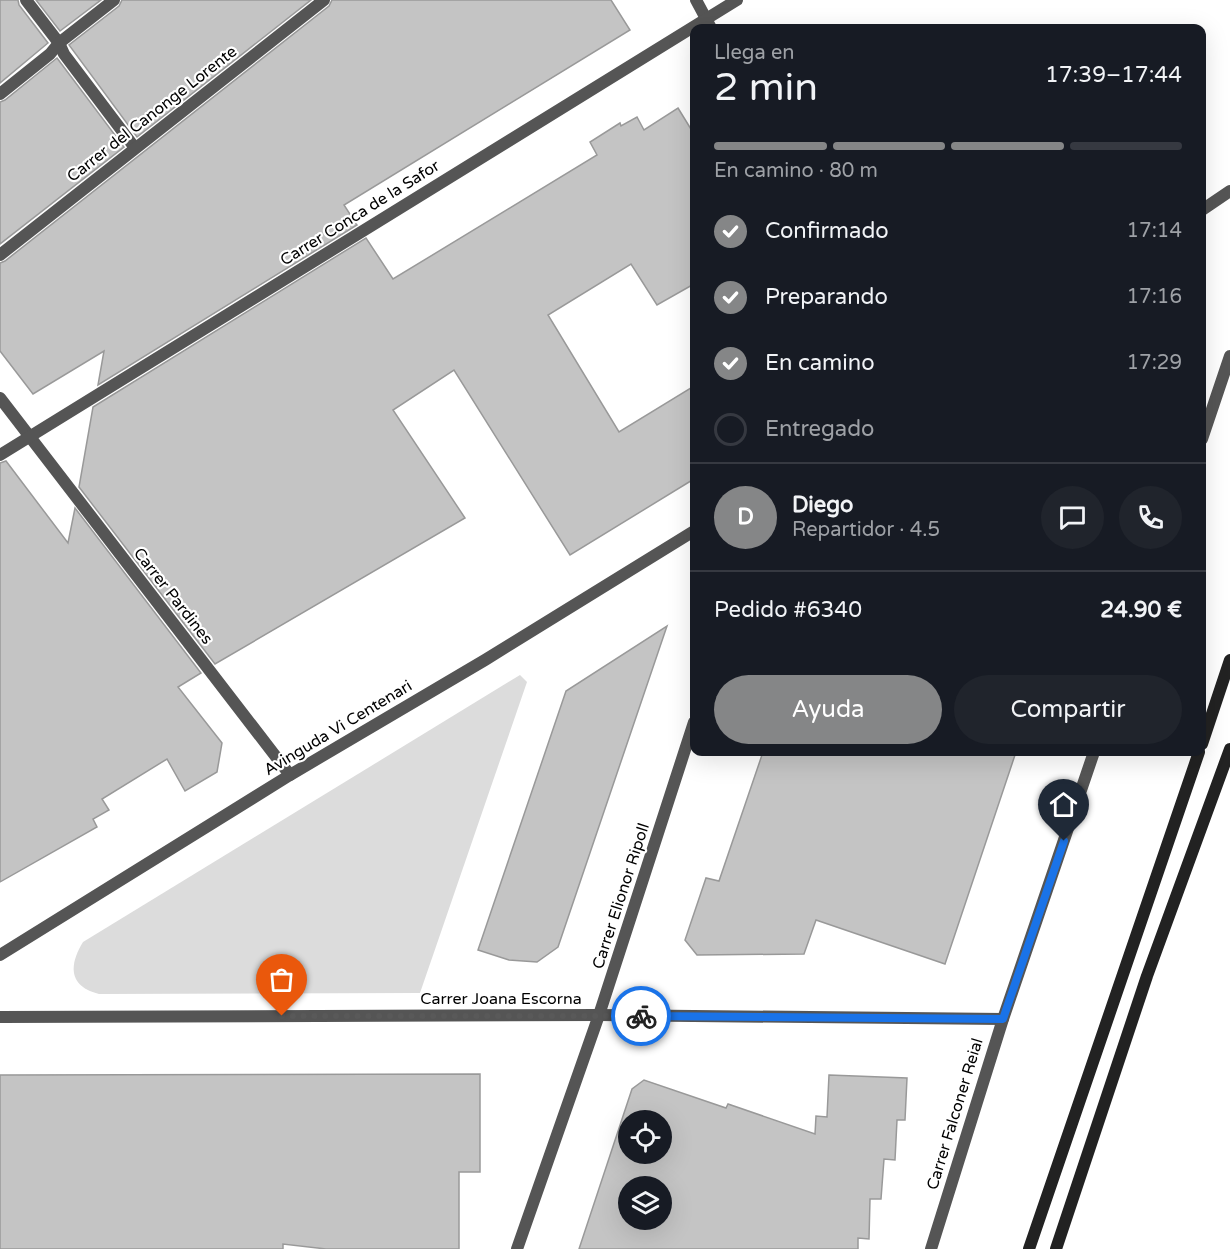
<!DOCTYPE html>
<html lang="es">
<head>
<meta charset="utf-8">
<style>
  :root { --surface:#171b24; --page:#20242c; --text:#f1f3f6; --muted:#9ea1a6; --line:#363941; --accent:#858687 }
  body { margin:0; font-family:"Varela Round",sans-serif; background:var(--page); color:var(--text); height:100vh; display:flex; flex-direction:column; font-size:22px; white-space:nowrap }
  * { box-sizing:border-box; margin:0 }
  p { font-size:20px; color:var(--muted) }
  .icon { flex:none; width:33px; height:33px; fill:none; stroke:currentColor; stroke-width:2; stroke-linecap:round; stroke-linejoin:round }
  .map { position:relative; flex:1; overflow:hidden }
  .side { position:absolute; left:690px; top:24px; width:516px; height:732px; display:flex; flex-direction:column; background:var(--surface); border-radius:12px; box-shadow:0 6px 24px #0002 }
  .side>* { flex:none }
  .tools { position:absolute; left:618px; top:1110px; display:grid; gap:12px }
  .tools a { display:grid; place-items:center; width:54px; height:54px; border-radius:50%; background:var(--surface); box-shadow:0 6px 24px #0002; font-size:30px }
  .pin { position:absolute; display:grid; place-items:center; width:51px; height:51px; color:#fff; margin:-62px -26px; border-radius:50% 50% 50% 0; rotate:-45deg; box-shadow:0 0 6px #0007 }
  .pin .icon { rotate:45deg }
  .courier { position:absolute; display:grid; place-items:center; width:60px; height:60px; margin:-30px; border:4px solid #1a73e8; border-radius:50%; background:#fff; color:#222; box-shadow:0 2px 8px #0007 }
  .headline em { font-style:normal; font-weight:600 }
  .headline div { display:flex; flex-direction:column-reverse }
  .headline { display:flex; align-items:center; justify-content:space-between; height:102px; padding:0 24px }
  h1 { font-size:39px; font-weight:600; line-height:45px }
  .bar { display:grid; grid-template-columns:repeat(4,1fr); gap:9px 6px; align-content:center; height:72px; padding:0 24px }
  .bar i { height:8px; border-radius:4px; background:var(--line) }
  .bar .selected { background:var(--accent) }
  .bar p { grid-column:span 4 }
  .line { display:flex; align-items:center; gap:15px; padding:0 24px; border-top:2px solid var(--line) }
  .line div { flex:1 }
  .round { display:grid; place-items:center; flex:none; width:63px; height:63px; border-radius:32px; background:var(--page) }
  ol { padding:0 24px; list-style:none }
  li { display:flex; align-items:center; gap:18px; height:66px }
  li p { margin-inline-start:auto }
  li .icon { padding:6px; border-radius:50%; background:var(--accent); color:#fff; stroke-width:4 }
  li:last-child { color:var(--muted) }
  li i { width:33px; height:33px; border:3px solid var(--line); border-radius:50% }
  .cta { display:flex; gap:12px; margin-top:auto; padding:12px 24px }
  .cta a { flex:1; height:69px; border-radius:36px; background:var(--accent); color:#fff; font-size:24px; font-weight:600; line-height:69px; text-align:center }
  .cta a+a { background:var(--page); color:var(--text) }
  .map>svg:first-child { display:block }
  .green { fill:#dcdcdc }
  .building { fill:#c4c4c4; stroke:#999; stroke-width:1.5; fill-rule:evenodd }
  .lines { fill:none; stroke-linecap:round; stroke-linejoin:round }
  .service { stroke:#555; stroke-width:12 }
  .minor { stroke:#555; stroke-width:12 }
  .secondary { stroke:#222; stroke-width:12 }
  .done { stroke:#595959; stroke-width:6; stroke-dasharray:0 10.8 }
  .route { stroke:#1a73e8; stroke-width:8 }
  .labels { text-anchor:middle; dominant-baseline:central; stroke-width:4.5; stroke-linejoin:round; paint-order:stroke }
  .street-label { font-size:16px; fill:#000; stroke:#fff }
</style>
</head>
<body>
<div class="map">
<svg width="1230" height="1249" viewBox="0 0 1230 1249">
  <rect width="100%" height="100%" fill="#fff"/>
  <path class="green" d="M520,675l7,7 -107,311 -321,1c-31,-8 -30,-29 -16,-52z"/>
  <g class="building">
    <path d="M0,0h18l1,5 29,38 -48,40z"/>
    <path d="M36,0h65l-41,31z"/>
    <path d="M122,0h189l-174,137 -68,-92 50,-39z"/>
    <path d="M332,0h279l19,30 -286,175 13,20 -259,160 6,-34 -71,43 -33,-43v-88l5,-2 324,-255z"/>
    <path d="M57,58l67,89 -124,97v-142l5,-2z"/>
    <path d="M678,108l16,26v150l-37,21 -26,-41 -83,51 71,117 75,-46v93l-124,76 -116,-185 -61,40 72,108 -250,146 -136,-177 14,-80 273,-169 27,41 204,-124 -7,-13 30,-19 1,3 16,-9 7,13z"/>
    <path d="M6,461l62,82 7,-35 126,165 -23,14 44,56 -5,29 -32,19 -18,-32 -65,40 7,11 -16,9 4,8 -97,55v-419z"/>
    <path d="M667,626l-109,321 -21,15 -28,-2 -31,-10 88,-259z"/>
    <path d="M763,752h253l-71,212 -129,-44 -12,34 -107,1 -12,-15 21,-62 13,3z"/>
    <path d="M480,1074v98h-21v77h-133l-43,-5v5h-283v-174z"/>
    <path d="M829,1075l78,3 -2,42h-8l-2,40 -11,-1 -3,40h-11l-1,40 -11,-1v11h-279l53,-160 12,-9 82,28 2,-4 87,30 1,-18 11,1zM628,1120h34v34h-34zM628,1186h34v34h-34z"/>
  </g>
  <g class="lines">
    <g class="service">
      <path d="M26,0l33,43 5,11 71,94"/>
      <path d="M0,94l50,-40 9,-11 55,-43"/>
      <path d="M0,255l324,-255"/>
    </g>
    <g class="minor">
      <path d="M696,0l15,28"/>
      <path d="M1202,210l28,-19"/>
      <path d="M0,398l290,377"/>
      <path d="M1202,439l28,-83"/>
      <path d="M0,455l737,-455"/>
      <path d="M0,955l290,-180 195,-115 209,-129"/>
      <path d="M0,1017l599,-2 404,4"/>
      <path d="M517,1249l82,-234 95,-293"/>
      <path d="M931,1249l72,-230 91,-267"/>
    </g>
    <g class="secondary">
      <path d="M1202,744l28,-84"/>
      <path d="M1029,1249l170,-497"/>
      <path d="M1056,1249l91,-273 83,-227"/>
    </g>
  </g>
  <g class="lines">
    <path class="done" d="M282,1016h359"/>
    <path class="route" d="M641,1016l362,3 61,-178"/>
  </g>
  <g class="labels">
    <g class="street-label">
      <text transform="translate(152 114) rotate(-38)">Carrer del Canonge Lorente</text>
      <text transform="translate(360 213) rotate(-32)">Carrer Conca de la Safor</text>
      <text transform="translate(173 596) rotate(52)">Carrer Pardines</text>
      <text transform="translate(338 728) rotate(-31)">Avinguda Vi Centenari</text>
      <text transform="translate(621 896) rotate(-72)">Carrer Elionor Ripoll</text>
      <text x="501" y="999">Carrer Joana Escorna</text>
      <text transform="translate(955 1114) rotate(-73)">Carrer Falconer Reial</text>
    </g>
  </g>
</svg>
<div class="tools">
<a><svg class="icon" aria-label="locate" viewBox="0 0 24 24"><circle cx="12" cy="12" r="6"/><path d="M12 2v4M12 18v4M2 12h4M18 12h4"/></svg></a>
<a><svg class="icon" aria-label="layers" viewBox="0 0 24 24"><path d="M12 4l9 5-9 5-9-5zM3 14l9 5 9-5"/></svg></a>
</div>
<div class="pin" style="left:282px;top:1016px;background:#ea580c"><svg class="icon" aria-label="bag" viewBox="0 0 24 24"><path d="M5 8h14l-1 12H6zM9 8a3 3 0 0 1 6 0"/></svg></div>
<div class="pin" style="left:1064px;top:841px;background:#1f2937"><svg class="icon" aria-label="home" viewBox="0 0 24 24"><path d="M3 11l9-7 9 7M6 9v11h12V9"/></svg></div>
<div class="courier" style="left:641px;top:1016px"><svg class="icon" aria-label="bike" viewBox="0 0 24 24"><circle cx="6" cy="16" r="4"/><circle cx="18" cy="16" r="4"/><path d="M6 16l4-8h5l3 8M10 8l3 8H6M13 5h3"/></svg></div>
<section class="side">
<div class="headline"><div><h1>2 min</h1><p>Llega en</p></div><em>17:39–17:44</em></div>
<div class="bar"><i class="selected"></i><i class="selected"></i><i class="selected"></i><i></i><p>En camino · 80 m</p></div>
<ol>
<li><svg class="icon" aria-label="check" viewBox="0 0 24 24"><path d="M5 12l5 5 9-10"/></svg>Confirmado<p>17:14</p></li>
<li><svg class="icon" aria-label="check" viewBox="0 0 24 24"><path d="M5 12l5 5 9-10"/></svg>Preparando<p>17:16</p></li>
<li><svg class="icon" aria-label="check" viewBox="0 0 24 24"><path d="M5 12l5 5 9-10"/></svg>En camino<p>17:29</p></li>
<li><i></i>Entregado</li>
</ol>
<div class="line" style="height:108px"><b class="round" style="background:var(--accent);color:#fff">D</b><div><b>Diego</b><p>Repartidor · 4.5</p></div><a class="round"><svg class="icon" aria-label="chat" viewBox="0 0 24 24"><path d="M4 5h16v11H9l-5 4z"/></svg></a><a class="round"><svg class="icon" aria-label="phone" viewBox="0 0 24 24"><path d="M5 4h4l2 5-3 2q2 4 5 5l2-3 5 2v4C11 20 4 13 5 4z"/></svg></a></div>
<div class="line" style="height:78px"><div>Pedido #6340</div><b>24.90 €</b></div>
<div class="cta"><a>Ayuda</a><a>Compartir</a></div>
</section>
</div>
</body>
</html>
